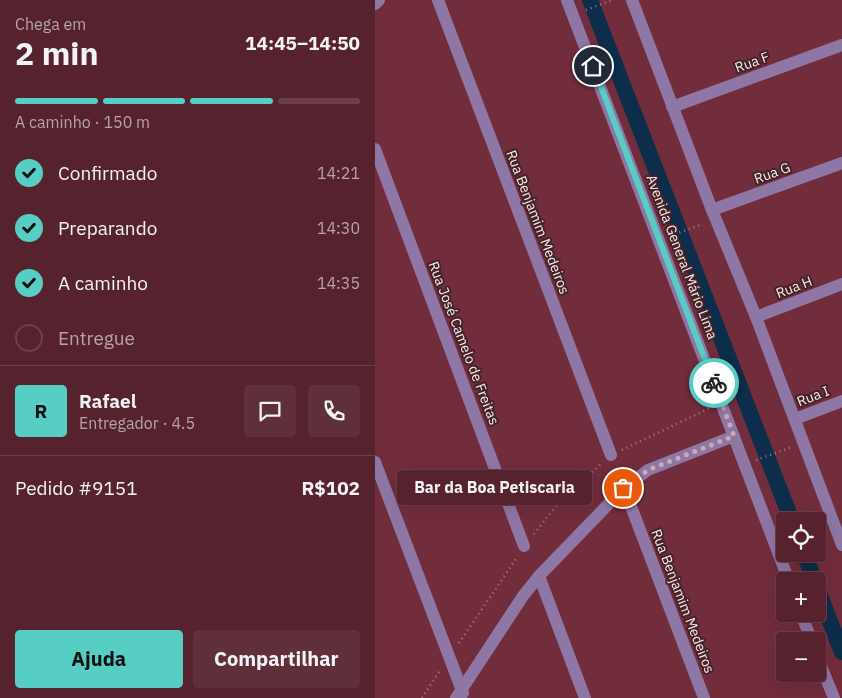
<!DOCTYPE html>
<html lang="pt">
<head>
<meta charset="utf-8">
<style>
  :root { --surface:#56222e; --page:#5f2f3a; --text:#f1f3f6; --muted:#b6a4aa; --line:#6c3f4a; --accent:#56cec4 }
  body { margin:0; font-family:"IBM Plex Sans",sans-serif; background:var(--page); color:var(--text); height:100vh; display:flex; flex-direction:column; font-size:19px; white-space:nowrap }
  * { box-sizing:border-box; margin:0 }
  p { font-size:16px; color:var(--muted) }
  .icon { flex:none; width:28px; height:28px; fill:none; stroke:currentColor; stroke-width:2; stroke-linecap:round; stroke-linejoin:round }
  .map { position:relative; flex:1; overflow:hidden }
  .panel { display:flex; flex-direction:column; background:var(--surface); width:375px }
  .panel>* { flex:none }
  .fabs { position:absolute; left:401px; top:512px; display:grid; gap:10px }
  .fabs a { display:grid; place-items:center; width:50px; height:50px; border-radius:5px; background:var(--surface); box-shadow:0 5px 20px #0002,0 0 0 1px var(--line); font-size:25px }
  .pin { position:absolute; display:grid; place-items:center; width:42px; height:42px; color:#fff; margin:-21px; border:2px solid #fff; border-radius:50%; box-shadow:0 1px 5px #0007 }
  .courier { position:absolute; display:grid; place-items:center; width:50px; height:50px; margin:-25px; border:4px solid #56cec4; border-radius:50%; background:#fff; color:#222; box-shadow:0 1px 6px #0007 }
  .bubble { position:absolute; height:35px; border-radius:5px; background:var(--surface); box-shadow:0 5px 20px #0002,0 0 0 1px var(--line); font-size:16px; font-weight:800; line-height:35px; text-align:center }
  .headline em { font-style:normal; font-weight:800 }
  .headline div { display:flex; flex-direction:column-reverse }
  .headline { display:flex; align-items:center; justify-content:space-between; height:85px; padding:0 15px }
  h1 { font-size:32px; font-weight:800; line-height:38px }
  .bar { display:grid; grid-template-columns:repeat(4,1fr); gap:8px 5px; align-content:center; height:60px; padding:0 15px }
  .bar i { height:6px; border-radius:4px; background:var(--line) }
  .bar .active { background:var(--accent) }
  .bar p { grid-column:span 4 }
  .line { display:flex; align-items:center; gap:12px; padding:0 15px; border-top:1px solid var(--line) }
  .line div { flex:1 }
  .round { display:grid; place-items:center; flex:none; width:52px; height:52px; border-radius:5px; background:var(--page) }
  ol { padding:0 15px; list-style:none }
  li { display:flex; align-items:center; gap:15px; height:55px }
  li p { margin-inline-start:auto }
  li .icon { padding:5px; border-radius:50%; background:var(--accent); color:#111; stroke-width:4 }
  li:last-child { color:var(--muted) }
  li i { width:28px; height:28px; border:2px solid var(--line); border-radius:50% }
  .primary-button { display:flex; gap:10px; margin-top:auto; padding:10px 15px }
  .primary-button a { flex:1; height:58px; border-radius:5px; background:var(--accent); color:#111; font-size:20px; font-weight:800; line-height:58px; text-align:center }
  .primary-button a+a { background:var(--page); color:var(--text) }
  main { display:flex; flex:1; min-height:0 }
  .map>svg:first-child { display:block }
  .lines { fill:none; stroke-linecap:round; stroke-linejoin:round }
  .canal { stroke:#0d2e4b; stroke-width:16 }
  .path { stroke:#a97883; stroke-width:2.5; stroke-dasharray:1 4; stroke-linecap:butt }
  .minor { stroke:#8f77a5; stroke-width:12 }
  .done { stroke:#cca8af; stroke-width:5; stroke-dasharray:0 9 }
  .route { stroke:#56cec4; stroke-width:6 }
  .labels { text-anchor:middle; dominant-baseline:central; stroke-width:4; stroke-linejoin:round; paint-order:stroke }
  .street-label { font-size:14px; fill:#fceaed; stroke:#432329 }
</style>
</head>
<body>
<main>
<section class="panel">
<div class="headline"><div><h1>2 min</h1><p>Chega em</p></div><em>14:45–14:50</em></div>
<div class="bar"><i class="active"></i><i class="active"></i><i class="active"></i><i></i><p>A caminho · 150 m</p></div>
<ol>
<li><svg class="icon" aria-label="check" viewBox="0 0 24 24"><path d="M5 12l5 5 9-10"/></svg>Confirmado<p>14:21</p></li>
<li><svg class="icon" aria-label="check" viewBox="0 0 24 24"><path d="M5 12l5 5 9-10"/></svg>Preparando<p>14:30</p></li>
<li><svg class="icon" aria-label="check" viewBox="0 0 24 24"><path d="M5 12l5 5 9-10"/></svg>A caminho<p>14:35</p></li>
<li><i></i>Entregue</li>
</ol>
<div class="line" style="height:90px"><b class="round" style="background:var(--accent);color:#111">R</b><div><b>Rafael</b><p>Entregador · 4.5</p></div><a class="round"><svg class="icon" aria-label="chat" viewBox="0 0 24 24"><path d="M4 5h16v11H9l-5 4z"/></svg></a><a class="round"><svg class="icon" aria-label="phone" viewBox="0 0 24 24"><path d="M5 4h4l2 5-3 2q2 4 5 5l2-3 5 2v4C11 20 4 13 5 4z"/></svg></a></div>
<div class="line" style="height:65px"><div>Pedido #9151</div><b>R$102</b></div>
<div class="primary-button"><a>Ajuda</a><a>Compartilhar</a></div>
</section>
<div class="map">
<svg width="467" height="698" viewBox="0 0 467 698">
  <rect width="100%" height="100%" fill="#722d3d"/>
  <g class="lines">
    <g class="canal">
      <path d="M215,0l202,521"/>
      <path d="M429,554l11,27"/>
      <path d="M442,588l25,64"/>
    </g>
    <g class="path">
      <path d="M211,10l26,-10"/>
      <path d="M295,236l33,-12"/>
      <path d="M247,450l88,-42"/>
      <path d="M381,460l34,-12"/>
      <path d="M159,534l25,-32 42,-38"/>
      <path d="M84,643l59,-87"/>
      <path d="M47,698l18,-28"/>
    </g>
    <g class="minor">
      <path d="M63,0l173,455"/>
      <path d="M192,0l222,581"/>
      <path d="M257,0l80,210 44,107 86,228"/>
      <path d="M0,4l4,-4"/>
      <path d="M297,107l170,-62"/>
      <path d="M0,149l149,397"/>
      <path d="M337,210l130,-47"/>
      <path d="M381,317l86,-33"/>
      <path d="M420,419l47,-18"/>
      <path d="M0,462l88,231"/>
      <path d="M249,488l80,210"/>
      <path d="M164,576l46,122"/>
      <path d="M426,614l11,27"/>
      <path d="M442,656l17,42"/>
      <path d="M81,698l67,-102 16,-20 85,-88 24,-18 86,-34"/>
    </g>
  </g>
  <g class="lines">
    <path class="done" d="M248,488l25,-18 86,-34 -20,-53"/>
    <path class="route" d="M218,66l121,317"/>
  </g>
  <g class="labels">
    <g class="street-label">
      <text transform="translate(377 62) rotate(-20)">Rua F</text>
      <text transform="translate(397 173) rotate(-20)">Rua G</text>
      <text transform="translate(163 222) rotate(69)">Rua Benjamim Medeiros</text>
      <text transform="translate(307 257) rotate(69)">Avenida General Mário Lima</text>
      <text transform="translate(419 287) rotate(-21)">Rua H</text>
      <text transform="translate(89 343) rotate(69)">Rua José Camelo de Freitas</text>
      <text transform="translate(438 396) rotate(-21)">Rua I</text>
      <text transform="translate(308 601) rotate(69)">Rua Benjamim Medeiros</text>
    </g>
  </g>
</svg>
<div class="fabs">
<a><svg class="icon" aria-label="locate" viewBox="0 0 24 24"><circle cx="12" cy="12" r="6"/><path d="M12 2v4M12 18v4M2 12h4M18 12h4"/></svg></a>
<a>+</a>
<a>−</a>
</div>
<div class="pin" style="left:248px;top:488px;background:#ea580c"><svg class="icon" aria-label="bag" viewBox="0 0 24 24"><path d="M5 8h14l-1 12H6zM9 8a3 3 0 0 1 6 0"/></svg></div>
<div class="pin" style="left:218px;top:66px;background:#1f2937"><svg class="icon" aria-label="home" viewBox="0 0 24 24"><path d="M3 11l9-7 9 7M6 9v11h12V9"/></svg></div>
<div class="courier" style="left:339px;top:383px"><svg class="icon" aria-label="bike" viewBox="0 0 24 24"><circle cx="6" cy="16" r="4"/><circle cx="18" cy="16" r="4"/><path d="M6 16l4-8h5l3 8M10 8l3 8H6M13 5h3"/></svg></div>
<div class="bubble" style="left:22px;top:470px;width:195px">Bar da Boa Petiscaria</div>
</div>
</main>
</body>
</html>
